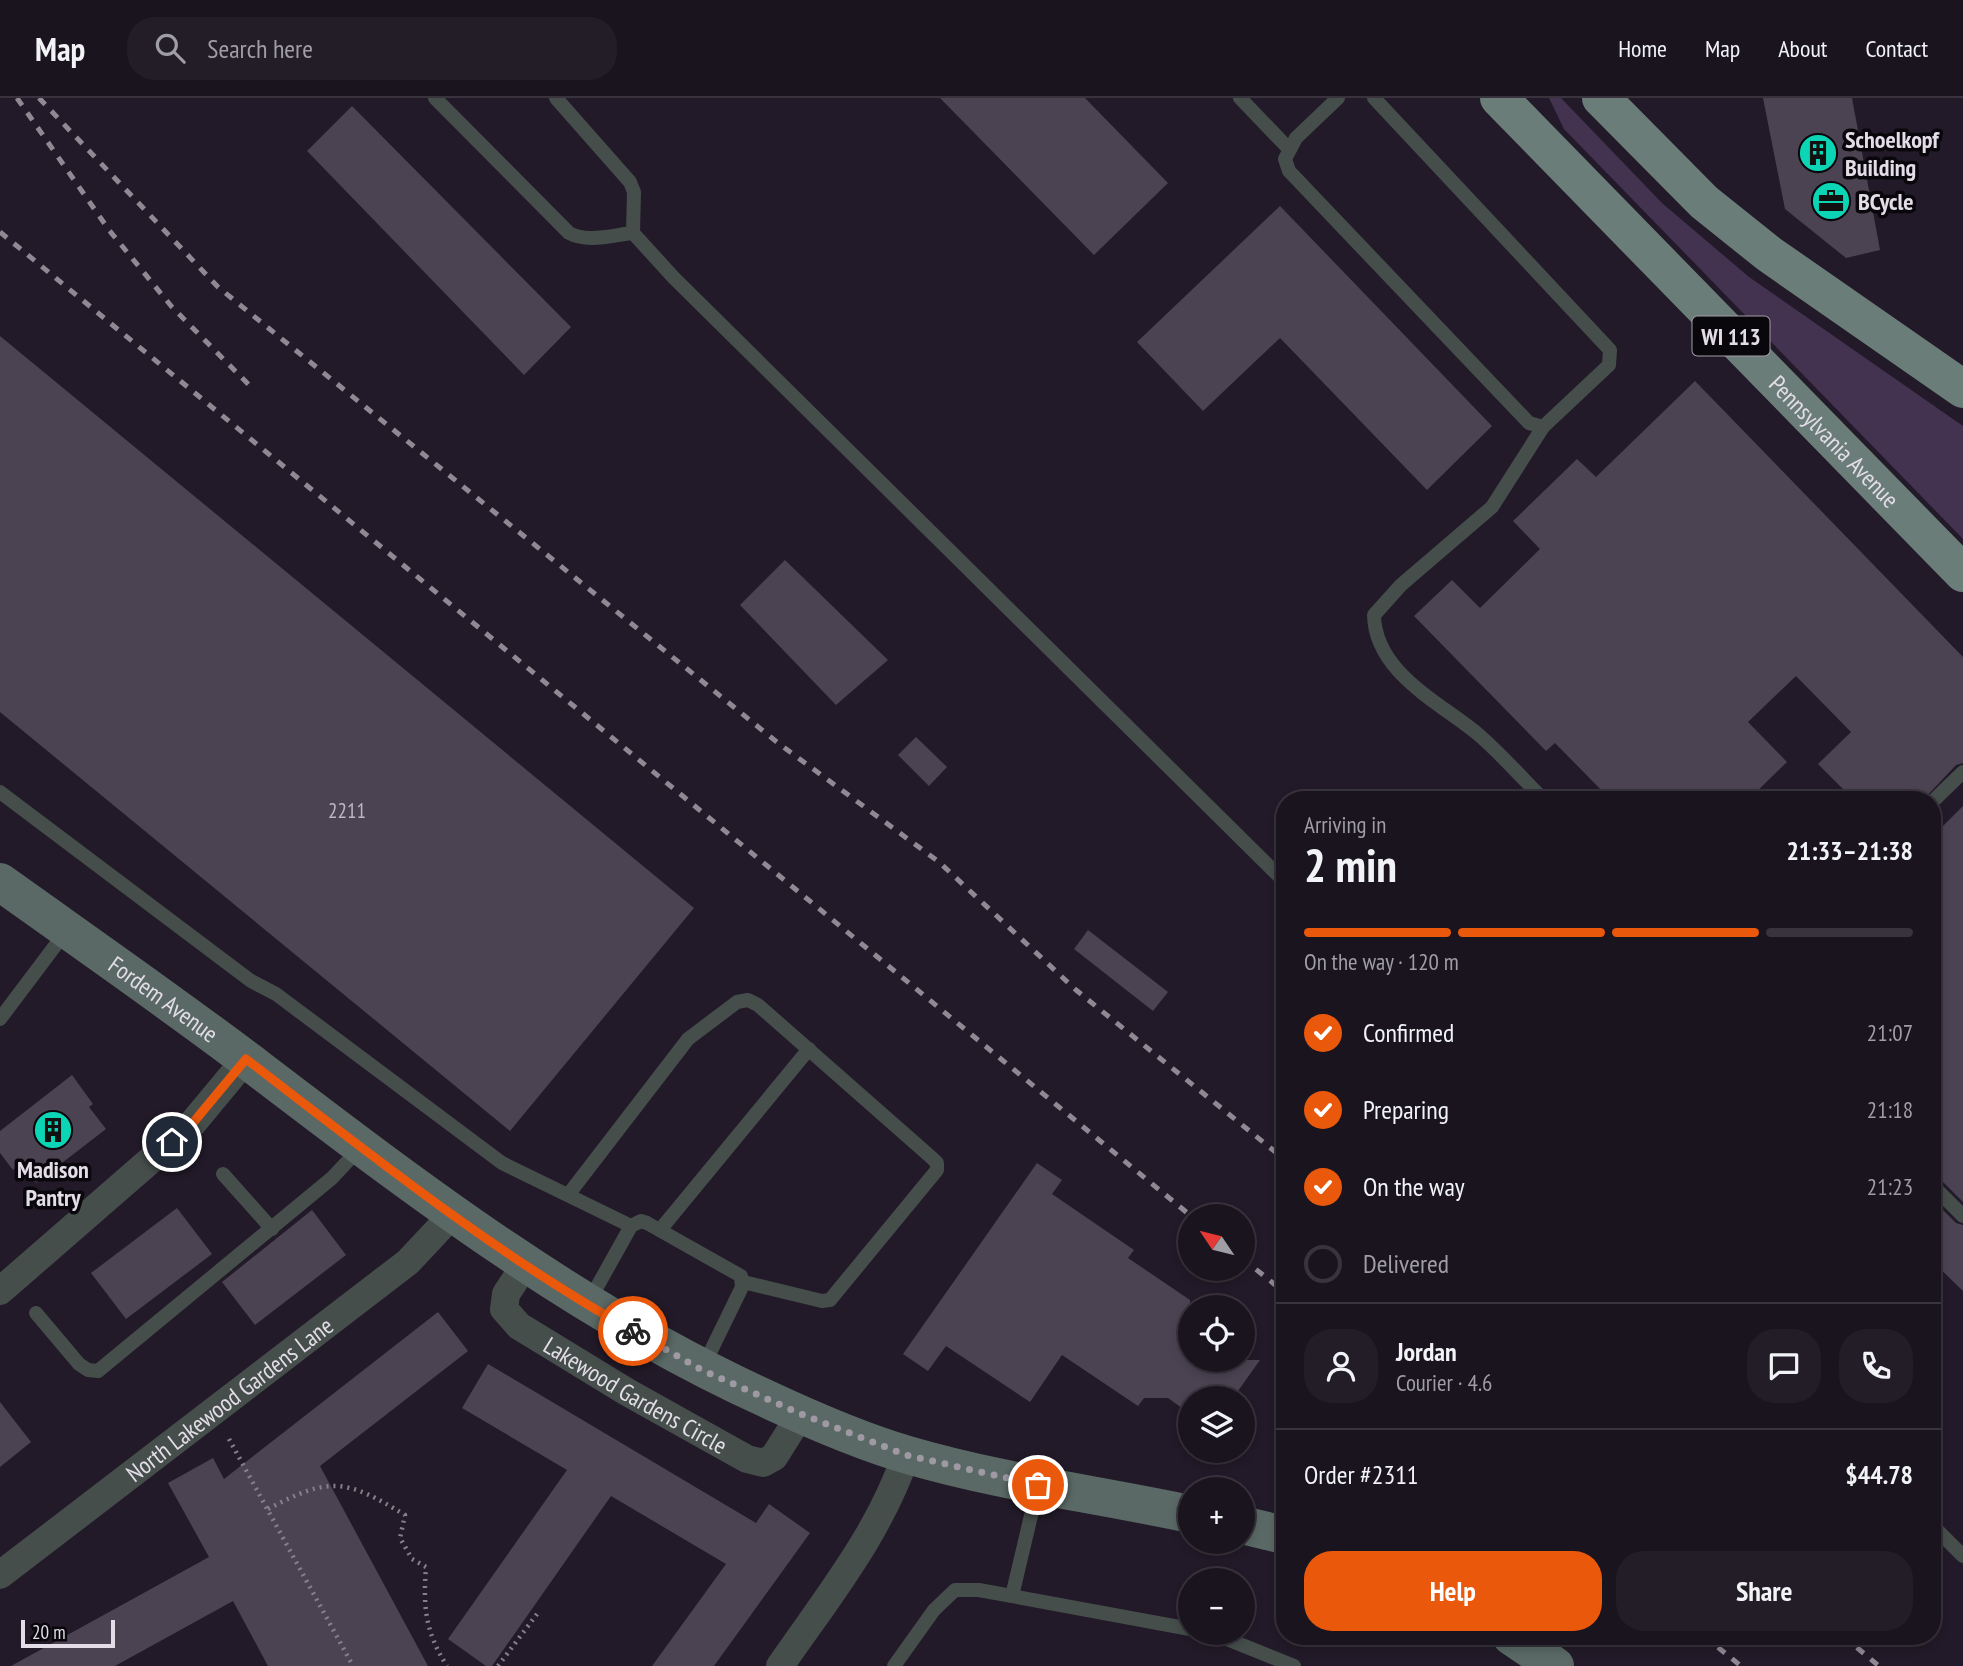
<!DOCTYPE html>
<html lang="en">
<head>
<meta charset="utf-8">
<style>
  :root { --surface:#1a141e; --page:#231d27; --text:#f1f3f6; --muted:#9f9ea4; --line:#38333c; --accent:#ea580c }
  body { margin:0; font-family:"PT Sans Narrow",sans-serif; background:var(--page); color:var(--text); height:100vh; display:flex; flex-direction:column; font-size:26px; white-space:nowrap }
  * { box-sizing:border-box; margin:0 }
  p { font-size:23px; color:var(--muted) }
  .icon { flex:none; width:38px; height:38px; fill:none; stroke:currentColor; stroke-width:2; stroke-linecap:round; stroke-linejoin:round }
  .map { position:relative; flex:1; overflow:hidden }
  .sheet { position:absolute; left:1276px; top:693px; width:665px; height:854px; display:flex; flex-direction:column; background:var(--surface); border-radius:28px; box-shadow:0 4px 10px #0003,0 0 0 2px var(--line) }
  .sheet>* { flex:none }
  .needle { width:46px; rotate:305deg }
  .controls { position:absolute; left:1178px; top:1106px; display:grid; gap:14px }
  .controls a { display:grid; place-items:center; width:77px; height:77px; border-radius:50%; background:var(--surface); box-shadow:0 4px 10px #0003,0 0 0 2px var(--line); font-size:35px }
  .scale { position:absolute; left:21px; bottom:18px; width:94px; box-sizing:border-box; padding-left:7px; border:4px solid #e2dde6; border-top:0; font-size:19px; line-height:24px; white-space:nowrap; color:#e2dde6; -webkit-text-stroke:5px #09070c; paint-order:stroke }
  .pin { position:absolute; display:grid; place-items:center; width:60px; height:60px; color:#fff; margin:-30px; border:4px solid #fff; border-radius:50%; box-shadow:0 2px 7px #0007 }
  .courier { position:absolute; display:grid; place-items:center; width:70px; height:70px; margin:-35px; border:5px solid #ea580c; border-radius:50%; background:#fff; color:#222; box-shadow:0 2px 9px #0007 }
  .summary em { font-style:normal; font-weight:700 }
  .summary div { display:flex; flex-direction:column-reverse }
  .summary { display:flex; align-items:center; justify-content:space-between; height:119px; padding:0 28px }
  h1 { font-size:46px; font-weight:700; line-height:52px }
  .bar { display:grid; grid-template-columns:repeat(4,1fr); gap:10px 7px; align-content:center; height:84px; padding:0 28px }
  .bar i { height:9px; border-radius:5px; background:var(--line) }
  .bar .selected { background:var(--accent) }
  .bar p { grid-column:span 4 }
  .line { display:flex; align-items:center; gap:18px; padding:0 28px; border-top:2px solid var(--line) }
  .line div { flex:1 }
  .round { display:grid; place-items:center; flex:none; width:74px; height:74px; border-radius:28px; background:var(--page) }
  ol { padding:0 28px; list-style:none }
  li { display:flex; align-items:center; gap:21px; height:77px }
  li p { margin-inline-start:auto }
  li .icon { padding:7px; border-radius:50%; background:var(--accent); color:#fff; stroke-width:4 }
  li:last-child { color:var(--muted) }
  li i { width:38px; height:38px; border:4px solid var(--line); border-radius:50% }
  .primary-button { display:flex; gap:14px; margin-top:auto; padding:14px 28px }
  .primary-button a { flex:1; height:80px; border-radius:28px; background:var(--accent); color:#fff; font-size:28px; font-weight:700; line-height:80px; text-align:center }
  .primary-button a+a { background:var(--page); color:var(--text) }
  header { display:flex; align-items:center; gap:42px; box-sizing:border-box; height:98px; padding:0 35px; background:var(--surface); border-bottom:2px solid var(--line) }
  header strong { font-size:33px }
  nav { display:flex; gap:38px; margin-inline-start:auto; font-size:24px }
  .search { width:490px; height:63px; background:var(--page); display:flex; align-items:center; gap:18px; box-sizing:border-box; padding:0 24px; border-radius:28px; color:var(--muted); font-size:26px }
  .map>svg:first-child { display:block }
  .green { fill:#433250 }
  .building { fill:#4b4352 }
  .lines { fill:none; stroke-linecap:round; stroke-linejoin:round }
  .path { stroke:#86808b; stroke-width:4.5; stroke-dasharray:2 5; stroke-linecap:butt }
  .lane { stroke:#454e4b; stroke-width:14 }
  .street { stroke:#454e4b; stroke-width:28 }
  .secondary { stroke:#5a6965; stroke-width:38 }
  .primary { stroke:#6b7d78; stroke-width:38 }
  .rail { stroke:#8f8994; stroke-width:5; stroke-dasharray:9 9; stroke-linecap:butt }
  .done { stroke:#9f99a4; stroke-width:7; stroke-dasharray:0 12.6 }
  .route { stroke:#ea580c; stroke-width:9 }
  .labels { text-anchor:middle; dominant-baseline:central; stroke-width:7; stroke-linejoin:round; paint-order:stroke }
  .number-label { font-size:21px; fill:#bcb6c1 }
  .shield { fill:#09070c; stroke:#a19da5; stroke-width:2 }
  .shield-label { font-size:23px; font-weight:bold; fill:#e2dde6 }
  .poi-label { font-size:24px; font-weight:bold; fill:#e2dde6; stroke:#09070c; text-anchor:start }
  .street-label { font-size:24px; fill:#e2dde6; stroke:#09070c }
</style>
</head>
<body>
<header>
<strong>Map</strong>
<div class="search"><svg class="icon" aria-label="search" viewBox="0 0 24 24"><circle cx="10" cy="10" r="6"/><path d="M15 15l6 6"/></svg>Search here</div>
<nav><a>Home</a><a>Map</a><a>About</a><a>Contact</a></nav>
</header>
<div class="map">
<svg width="1963" height="1568" viewBox="0 0 1963 1568">
  <rect width="100%" height="100%" fill="#221a28"/>
  <path class="green" d="M1549,0h12l101,105 87,74 214,149v113l-399,-410z"/>
  <g class="building">
    <path d="M940,0h145l83,85 -74,72z"/>
    <path d="M1763,0h89l28,152 -34,8 -61,-49z"/>
    <path d="M352,8l219,221 -47,48 -217,-224z"/>
    <path d="M1280,108l212,220 -65,64 -147,-152 -77,73 -66,-69z"/>
    <path d="M0,238l694,572 -184,223 -510,-419z"/>
    <path d="M1695,283l268,276v106l-7,2 -33,35h-69l-36,-36 33,-32 -55,-56 -48,46 39,40 -39,38h-137l-56,-57 -9,8 -132,-135 38,-36 28,28 60,-59 -27,-28 64,-62 19,18z"/>
    <path d="M785,462l103,100 -52,45 -96,-100z"/>
    <path d="M916,639l31,30 -18,19 -31,-31z"/>
    <path d="M1963,708v396l-24,-24 -7,-2v-339z"/>
    <path d="M1088,832l80,62 -15,19 -79,-62z"/>
    <path d="M72,977l21,29 -4,3 17,22 -70,54 -15,-19 -8,6 -13,-17v-22z"/>
    <path d="M1037,1065l25,17 -10,14 82,56 -6,8 62,42v60h70l-27,38h-43v16l-22,-16h-24l-6,8 -76,-51 -32,47 -84,-56 -18,25 -25,-17z"/>
    <path d="M1932,1101l24,24 7,2v66l-31,-30z"/>
    <path d="M177,1110l35,46 -86,65 -35,-46z"/>
    <path d="M312,1112l34,45 -91,70 -33,-43z"/>
    <path d="M438,1214l30,39 -148,115 108,200h-160l-35,-65 -118,65h-104l198,-109 -41,-74 45,-25 11,21z"/>
    <path d="M488,1266l268,159 13,-19 41,29 -96,133h-62l74,-102 -115,-68 -119,170h-6l-38,-27 119,-169 -105,-62z"/>
    <path d="M0,1304l31,40 -31,25z"/>
  </g>
  <g class="lines">
    <g class="path">
      <path d="M229,1341l124,227"/>
      <path d="M268,1411c62,-33 78,-30 137,6l-5,23 12,21 14,8c-3,39 -1,65 21,99"/>
      <path d="M498,1568l39,-52"/>
    </g>
    <g class="lane">
      <path d="M435,0l134,135c18,10 44,2 64,0"/>
      <path d="M556,0l74,84 4,10 -1,41 41,45 610,603"/>
      <path d="M1240,0l49,51"/>
      <path d="M1338,0l-42,40 -11,21 4,12 240,252 14,4 66,-62 1,-15 -236,-252"/>
      <path d="M1543,329l-51,80 -91,78 -27,30c1,58 67,88 105,120 23,20 44,44 65,65"/>
      <path d="M0,694l251,189 25,13 226,169 129,63"/>
      <path d="M1932,704l31,-30"/>
      <path d="M0,921l67,-89"/>
      <path d="M223,1076l49,55"/>
      <path d="M1932,1087l31,31"/>
      <path d="M568,1097l120,-156 49,-37 11,-2 10,5 174,153 5,5v7l-107,130 -8,1 -79,-19"/>
      <path d="M660,1132l149,-181"/>
      <path d="M588,1205l43,-77 10,-5 6,2 94,53 1,11 -38,78"/>
      <path d="M36,1215l43,51 9,6 10,1 234,-193 28,-30"/>
      <path d="M1932,1427l31,31"/>
      <path d="M1012,1498l26,-110"/>
      <path d="M1212,1535l82,33"/>
      <path d="M894,1568l40,-56 21,-20h24l211,39"/>
    </g>
    <g class="street">
      <path id="s1" d="M525,1167l-19,29 -2,15 15,17 108,66 120,67 16,4 11,-6 27,-43"/>
      <path d="M0,1193l192,-167 54,-65"/>
      <path id="s2" d="M0,1477l408,-313 44,-47"/>
      <path d="M780,1568c47,-68 99,-132 126,-211"/>
    </g>
    <g class="secondary">
      <path id="s3" d="M0,784c84,60 169,119 251,181 164,125 327,250 516,336 45,21 93,42 141,56 92,27 188,39 282,59"/>
      <path d="M1242,1427l42,10"/>
      <path d="M1511,1538l44,30"/>
    </g>
    <g class="primary">
      <path id="s4" d="M1499,0l464,475"/>
      <path d="M1601,0l103,104 65,52 194,135"/>
    </g>
    <g class="rail">
      <path d="M17,0l92,132 63,77 82,83"/>
      <path d="M39,0l179,189 560,456 161,119 137,128 208,169"/>
      <path d="M0,134l1191,984"/>
      <path d="M1242,1160l42,34"/>
      <path d="M1704,1538l37,30"/>
      <path d="M1843,1538l36,30"/>
    </g>
  </g>
  <g class="lines">
    <path class="done" d="M633,1233l69,39 99,44 105,41 132,30"/>
    <path class="route" d="M172,1044l20,-18 54,-65c125,96 249,195 387,272"/>
  </g>
  <defs>
    <g id="building-disc" transform="scale(2.0125)"><circle r="9.5" fill="#0cd5b5" stroke="#09070c"/><path d="M-4-6H4V6H1V3H-1V6H-4ZM-2.5-4.3h1.7v1.8h-1.7ZM.8-4.3h1.7v1.8H.8ZM-2.5-1h1.7V.8h-1.7ZM.8-1h1.7V.8H.8Z" fill="#111"/></g>
    <g id="office-disc" transform="scale(2.0125)"><circle r="9.5" fill="#0cd5b5" stroke="#09070c"/><path d="M-6-3h4V-5.5h4V-3h4V5H-6ZM-1-4.5V-3h2v-1.5ZM-6 0V1H6V0Z" fill="#111"/></g>
  </defs>
  <g fill-rule="evenodd">
    <use href="#building-disc" x="1818" y="55"/>
    <use href="#office-disc" x="1831" y="103"/>
    <use href="#building-disc" x="53" y="1032"/>
  </g>
  <g class="labels">
    <g class="number-label">
      <text x="347" y="712">2211</text>
    </g>
    <rect class="shield" x="1692.5" y="218.5" width="77" height="39" rx="5"/>
    <g class="shield-label">
      <text x="1731" y="238">WI 113</text>
    </g>
    <g class="poi-label">
      <text x="1845" y="41">Schoelkopf<tspan x="1845" dy="28">Building</tspan></text>
      <text x="1858" y="103">BCycle</text>
      <text x="53" y="1071" text-anchor="middle">Madison<tspan x="53" dy="28">Pantry</tspan></text>
    </g>
    <g class="street-label">
      <text stroke="none"><textPath href="#s4" startOffset="480">Pennsylvania Avenue</textPath></text>
      <text stroke="none"><textPath href="#s3" startOffset="201">Fordem Avenue</textPath></text>
      <text stroke="none"><textPath href="#s1" startOffset="208">Lakewood Gardens Circle</textPath></text>
      <text stroke="none"><textPath href="#s2" startOffset="289">North Lakewood Gardens Lane</textPath></text>
    </g>
  </g>
</svg>
<div class="controls">
<a><svg class="needle" viewBox="-14 -14 28 28"><path d="M0-13l5 13h-10z" fill="#e53935"/><path d="M0 13l5-13h-10z" fill="#9f9ea4"/></svg></a>
<a><svg class="icon" aria-label="locate" viewBox="0 0 24 24"><circle cx="12" cy="12" r="6"/><path d="M12 2v4M12 18v4M2 12h4M18 12h4"/></svg></a>
<a><svg class="icon" aria-label="layers" viewBox="0 0 24 24"><path d="M12 4l9 5-9 5-9-5zM3 14l9 5 9-5"/></svg></a>
<a>+</a>
<a>−</a>
</div>
<div class="scale">20 m</div>
<div class="pin" style="left:1038px;top:1387px;background:#ea580c"><svg class="icon" aria-label="bag" viewBox="0 0 24 24"><path d="M5 8h14l-1 12H6zM9 8a3 3 0 0 1 6 0"/></svg></div>
<div class="pin" style="left:172px;top:1044px;background:#1f2937"><svg class="icon" aria-label="home" viewBox="0 0 24 24"><path d="M3 11l9-7 9 7M6 9v11h12V9"/></svg></div>
<div class="courier" style="left:633px;top:1233px"><svg class="icon" aria-label="bike" viewBox="0 0 24 24"><circle cx="6" cy="16" r="4"/><circle cx="18" cy="16" r="4"/><path d="M6 16l4-8h5l3 8M10 8l3 8H6M13 5h3"/></svg></div>
<section class="sheet">
<div class="summary"><div><h1>2 min</h1><p>Arriving in</p></div><em>21:33–21:38</em></div>
<div class="bar"><i class="selected"></i><i class="selected"></i><i class="selected"></i><i></i><p>On the way · 120 m</p></div>
<ol>
<li><svg class="icon" aria-label="check" viewBox="0 0 24 24"><path d="M5 12l5 5 9-10"/></svg>Confirmed<p>21:07</p></li>
<li><svg class="icon" aria-label="check" viewBox="0 0 24 24"><path d="M5 12l5 5 9-10"/></svg>Preparing<p>21:18</p></li>
<li><svg class="icon" aria-label="check" viewBox="0 0 24 24"><path d="M5 12l5 5 9-10"/></svg>On the way<p>21:23</p></li>
<li><i></i>Delivered</li>
</ol>
<div class="line" style="height:126px"><a class="round"><svg class="icon" aria-label="person" viewBox="0 0 24 24"><circle cx="12" cy="8" r="4"/><path d="M4 21q1-7 8-7t8 7"/></svg></a><div><b>Jordan</b><p>Courier · 4.6</p></div><a class="round"><svg class="icon" aria-label="chat" viewBox="0 0 24 24"><path d="M4 5h16v11H9l-5 4z"/></svg></a><a class="round"><svg class="icon" aria-label="phone" viewBox="0 0 24 24"><path d="M5 4h4l2 5-3 2q2 4 5 5l2-3 5 2v4C11 20 4 13 5 4z"/></svg></a></div>
<div class="line" style="height:91px"><div>Order #2311</div><b>$44.78</b></div>
<div class="primary-button"><a>Help</a><a>Share</a></div>
</section>
</div>
</body>
</html>
